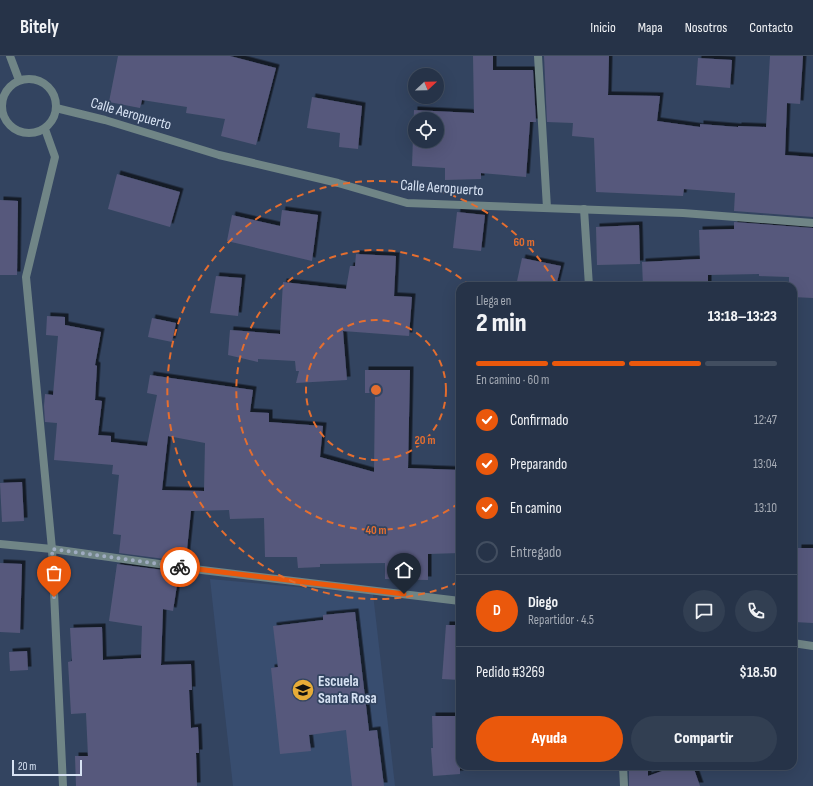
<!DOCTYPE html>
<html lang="es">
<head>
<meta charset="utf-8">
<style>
  :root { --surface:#263348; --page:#323f52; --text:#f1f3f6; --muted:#a4aab4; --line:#424e60; --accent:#ea580c }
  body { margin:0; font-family:"Sofia Sans Condensed",sans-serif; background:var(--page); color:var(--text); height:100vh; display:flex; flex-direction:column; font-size:15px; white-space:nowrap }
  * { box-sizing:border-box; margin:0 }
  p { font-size:13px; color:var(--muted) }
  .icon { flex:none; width:22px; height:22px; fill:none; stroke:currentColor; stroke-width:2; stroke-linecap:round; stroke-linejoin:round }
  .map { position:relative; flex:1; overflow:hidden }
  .drawer { position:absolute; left:456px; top:226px; width:341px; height:488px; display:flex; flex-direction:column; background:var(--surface); border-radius:12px; box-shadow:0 4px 16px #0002,0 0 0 1px var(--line) }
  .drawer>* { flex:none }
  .needle { width:26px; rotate:68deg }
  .fabs { position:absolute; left:408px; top:12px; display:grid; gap:8px }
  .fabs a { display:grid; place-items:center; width:36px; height:36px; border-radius:50%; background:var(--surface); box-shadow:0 4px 16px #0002,0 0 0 1px var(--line); font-size:20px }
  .scale { position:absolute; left:12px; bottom:10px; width:70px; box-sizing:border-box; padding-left:4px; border:2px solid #d7e2f3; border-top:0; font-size:11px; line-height:14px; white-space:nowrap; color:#d7e2f3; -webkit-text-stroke:3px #334460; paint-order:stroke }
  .pin { position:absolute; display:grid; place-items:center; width:34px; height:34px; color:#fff; margin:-41px -17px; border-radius:50% 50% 50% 0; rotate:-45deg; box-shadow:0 0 4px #0007 }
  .pin .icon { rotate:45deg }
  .courier { position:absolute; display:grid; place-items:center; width:40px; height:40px; margin:-20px; border:3px solid #ea580c; border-radius:50%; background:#fff; color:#222; box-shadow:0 1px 5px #0007 }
  .overview em { font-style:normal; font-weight:800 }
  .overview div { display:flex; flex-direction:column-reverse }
  .overview { display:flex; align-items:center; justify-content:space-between; height:68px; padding:0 20px }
  h1 { font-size:26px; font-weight:800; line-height:30px }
  .bar { display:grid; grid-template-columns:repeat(4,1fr); gap:6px 4px; align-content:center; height:48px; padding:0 20px }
  .bar i { height:5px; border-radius:3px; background:var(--line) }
  .bar .active { background:var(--accent) }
  .bar p { grid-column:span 4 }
  .line { display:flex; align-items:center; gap:10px; padding:0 20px; border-top:1px solid var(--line) }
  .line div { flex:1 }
  .round { display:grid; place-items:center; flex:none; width:42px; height:42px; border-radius:21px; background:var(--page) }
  ol { padding:0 20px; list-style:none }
  li { display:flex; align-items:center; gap:12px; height:44px }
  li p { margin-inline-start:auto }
  li .icon { padding:4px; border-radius:50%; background:var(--accent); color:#fff; stroke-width:4 }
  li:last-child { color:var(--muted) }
  li i { width:22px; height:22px; border:2px solid var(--line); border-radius:50% }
  .cta { display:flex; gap:8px; margin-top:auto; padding:8px 20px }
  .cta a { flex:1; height:46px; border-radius:24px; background:var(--accent); color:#fff; font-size:16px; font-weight:800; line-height:46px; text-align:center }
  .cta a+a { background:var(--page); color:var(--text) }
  header { display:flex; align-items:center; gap:24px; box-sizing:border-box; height:56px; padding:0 20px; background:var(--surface); border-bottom:1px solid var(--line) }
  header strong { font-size:19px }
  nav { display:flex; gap:22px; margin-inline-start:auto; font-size:14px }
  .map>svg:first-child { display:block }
  .built { fill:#384d6f }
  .building { fill:#56597b; fill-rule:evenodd; filter:url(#shadow) }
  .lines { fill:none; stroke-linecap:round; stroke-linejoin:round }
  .lane { stroke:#708586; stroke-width:8 }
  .street { stroke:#708586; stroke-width:8 }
  .done { stroke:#9eabc0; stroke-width:4; stroke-dasharray:0 7.2 }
  .route { stroke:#ea580c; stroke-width:5 }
  .ring { fill:none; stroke:#e56e2f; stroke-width:2; stroke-dasharray:7 5 }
  .labels { text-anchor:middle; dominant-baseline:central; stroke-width:3.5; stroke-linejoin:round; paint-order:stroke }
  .street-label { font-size:15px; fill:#d7e2f3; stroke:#334460 }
  .poi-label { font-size:15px; font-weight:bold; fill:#d7e2f3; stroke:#334460; text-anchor:start }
  .centre { fill:#e56e2f; stroke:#334460; stroke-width:2 }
  .ring-label { font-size:12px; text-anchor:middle; font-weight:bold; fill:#e56e2f; stroke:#334460; stroke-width:3.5; stroke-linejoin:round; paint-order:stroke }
</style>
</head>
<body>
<header>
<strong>Bitely</strong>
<nav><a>Inicio</a><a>Mapa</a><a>Nosotros</a><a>Contacto</a></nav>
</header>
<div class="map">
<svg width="813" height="730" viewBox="0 0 813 730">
  <defs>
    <filter id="shadow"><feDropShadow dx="3.5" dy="-3.5" stdDeviation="0" flood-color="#0009"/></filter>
  </defs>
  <rect width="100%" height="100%" fill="#334460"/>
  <path class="built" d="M210,523l163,15 22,192h-162z"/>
  <g class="building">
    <path d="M118,0h112l46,12 -20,77 -35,-9 4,-17 -39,-6 1,-6 -45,-7 -2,8 -31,-6z"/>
    <path d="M473,0h20v14h40l3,52h-6l-4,55 -45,-4v6l-36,1v-12l-33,-2 2,-56 60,3zM415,63h22v22h-22z"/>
    <path d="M544,0h65l-1,39 52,1 -3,25 43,6v-3l38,3v-1l28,1 4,-71h33l-3,48 -13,-1 -2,52 28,2v60l-79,-6 1,-18 -51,-4 -1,7 -87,-4 -2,-54 -22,-2 1,-13 -26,-1z"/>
    <path d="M698,2l34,2 -2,28 -34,-3z"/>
    <path d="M312,41l50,9 -4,43 -19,-2 1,-14 -33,-5z"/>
    <path d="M117,118l63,18 -10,35 -62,-18z"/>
    <path d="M0,144l18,1 -1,74h-17z"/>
    <path d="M282,154l36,5 -6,46 -85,-20 5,-26 48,11z"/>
    <path d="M457,156l28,3 -4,36 -28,-3z"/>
    <path d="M734,166l79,6v70l-20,-1v-11h-4v-9l-30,-1v-2l-51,1v11h-65l-1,-24 58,-3 -1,-29 35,-1z"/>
    <path d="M639,169l1,39 -43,1 -1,-38z"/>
    <path d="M356,198l40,2 -2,40 18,1 -3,39 -66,-5 4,49 -51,3 3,-12h-3l-1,-10 -37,-2v3l-30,-7 2,-25 50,4 3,-52 63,7 4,-23h5z"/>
    <path d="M522,202l39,8 -5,20h-40z"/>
    <path d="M216,220l26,2 -4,38 -28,-3z"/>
    <path d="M47,260l18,1v8l36,7 -6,33 2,1 -2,34 7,1 -4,34 13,1v6l36,4 10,-51 -10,-2 3,-18 103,15 -3,22 19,1v9l54,4 -3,31 54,15 1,-79h-10v-23h45l-2,98 52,2v83l-32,1v26l-43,-1v-16l-65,1v3l-22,1 -1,-11h-32l-1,-39 -34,1 -1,-9 -38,1 -5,48 -5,-1 -1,3 -61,-8 2,-18 -8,-1 6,-59 -7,-1 1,-9 -59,-5 3,-37 -12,-1 -1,-16 1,-12 8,1 5,-59 -12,-1zM168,380l37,7 -1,48 -42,-1z"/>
    <path d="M152,262l24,5 -4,19 -24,-5z"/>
    <path d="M22,426l2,39 -22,1 -2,-39z"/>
    <path d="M798,492h15v75l-19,-1z"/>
    <path d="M0,507l22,1 -2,69 -20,-1z"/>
    <path d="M117,508l62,8 -6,39 -10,-2 -2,56 30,-1 1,26h-3l2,38 7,-1 1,26h-3l1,33h-121l-1,-30h13l-2,-43 -15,1 -3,-52 4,-1 -2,-33 32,-1 1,33 38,-2 1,-32 -33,-5z"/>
    <path d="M355,556l14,119 8,-1 7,56h-32l-6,-56 -37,5 2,16 -31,3 -9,-86 7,-1 -5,-41 50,-6v-5z"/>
    <path d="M446,569h14v55l-18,-1z"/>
    <path d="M27,595l1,19 -18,1 -1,-19z"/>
    <path d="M432,660h28v58l-27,2 -2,-28h2z"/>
    <path d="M629,710h19v10l28,-10h17l7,20h-71z"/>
  </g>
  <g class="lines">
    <path class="lane" d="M0,488l52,5"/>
    <g class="street">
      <path d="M10,0l9,24"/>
      <path d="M538,0l9,152"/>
      <circle cx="29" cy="50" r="27"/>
      <path d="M56,52l49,12 114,35 119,28 69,20 276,10 130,10"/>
      <path d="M45,73l10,28 -29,120 26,272 11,237"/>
      <path d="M584,153l5,77"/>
      <path d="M52,493l150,21 258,31"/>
      <path d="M793,587l20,3"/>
      <path d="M623,710l1,20"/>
    </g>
  </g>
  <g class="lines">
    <path class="done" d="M54,541l-2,-48 128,18"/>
    <path class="route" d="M180,511l224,27"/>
  </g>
  <g class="ring">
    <circle cx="376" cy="334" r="70"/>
    <path d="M459 447A140 140 0 1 1 470 230"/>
    <path d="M459 526A209 209 0 1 1 557 229"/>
  </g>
  <defs>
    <g id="school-disc" transform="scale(1.15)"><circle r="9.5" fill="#e8ac37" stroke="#334460"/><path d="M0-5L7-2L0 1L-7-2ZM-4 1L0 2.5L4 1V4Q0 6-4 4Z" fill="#111"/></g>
  </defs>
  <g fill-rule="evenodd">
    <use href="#school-disc" x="303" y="634"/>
  </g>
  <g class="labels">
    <g class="street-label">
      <text transform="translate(131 58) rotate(16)">Calle Aeropuerto</text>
      <text transform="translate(442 132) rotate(4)">Calle Aeropuerto</text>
    </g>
    <g class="poi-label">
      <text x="318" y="625">Escuela<tspan x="318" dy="17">Santa Rosa</tspan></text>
    </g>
  </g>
  <circle cx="376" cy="334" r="6" class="centre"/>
  <g class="ring-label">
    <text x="524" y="190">60 m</text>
    <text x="425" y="388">20 m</text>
    <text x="376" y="478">40 m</text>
  </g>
</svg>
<div class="fabs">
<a><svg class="needle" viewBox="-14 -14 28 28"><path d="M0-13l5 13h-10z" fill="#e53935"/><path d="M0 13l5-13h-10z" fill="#a4aab4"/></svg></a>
<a><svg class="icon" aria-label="locate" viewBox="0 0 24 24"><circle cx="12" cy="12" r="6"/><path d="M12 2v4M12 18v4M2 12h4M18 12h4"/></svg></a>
</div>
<div class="scale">20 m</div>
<div class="pin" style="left:54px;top:541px;background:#ea580c"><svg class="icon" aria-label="bag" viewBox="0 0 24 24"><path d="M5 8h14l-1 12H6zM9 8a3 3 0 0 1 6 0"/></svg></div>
<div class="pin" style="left:404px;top:538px;background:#1f2937"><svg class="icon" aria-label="home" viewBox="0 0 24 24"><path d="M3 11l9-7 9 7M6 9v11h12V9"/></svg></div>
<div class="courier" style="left:180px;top:511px"><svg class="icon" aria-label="bike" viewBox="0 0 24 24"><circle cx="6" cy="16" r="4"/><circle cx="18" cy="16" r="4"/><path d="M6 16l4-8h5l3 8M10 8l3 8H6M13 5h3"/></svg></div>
<section class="drawer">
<div class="overview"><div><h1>2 min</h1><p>Llega en</p></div><em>13:18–13:23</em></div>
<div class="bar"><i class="active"></i><i class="active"></i><i class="active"></i><i></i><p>En camino · 60 m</p></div>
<ol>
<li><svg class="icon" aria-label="check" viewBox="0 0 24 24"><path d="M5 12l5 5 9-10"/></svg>Confirmado<p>12:47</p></li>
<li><svg class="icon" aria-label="check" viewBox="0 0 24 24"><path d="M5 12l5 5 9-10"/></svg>Preparando<p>13:04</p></li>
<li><svg class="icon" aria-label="check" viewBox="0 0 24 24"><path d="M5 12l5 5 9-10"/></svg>En camino<p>13:10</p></li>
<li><i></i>Entregado</li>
</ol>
<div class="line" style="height:72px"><b class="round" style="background:var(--accent);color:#fff">D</b><div><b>Diego</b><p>Repartidor · 4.5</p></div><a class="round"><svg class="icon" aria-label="chat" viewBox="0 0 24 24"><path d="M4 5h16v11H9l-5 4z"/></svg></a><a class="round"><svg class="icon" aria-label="phone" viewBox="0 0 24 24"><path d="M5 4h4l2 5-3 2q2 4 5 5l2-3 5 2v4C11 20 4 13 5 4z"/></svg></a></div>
<div class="line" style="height:52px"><div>Pedido #3269</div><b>$18.50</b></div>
<div class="cta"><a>Ayuda</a><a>Compartir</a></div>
</section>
</div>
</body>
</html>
